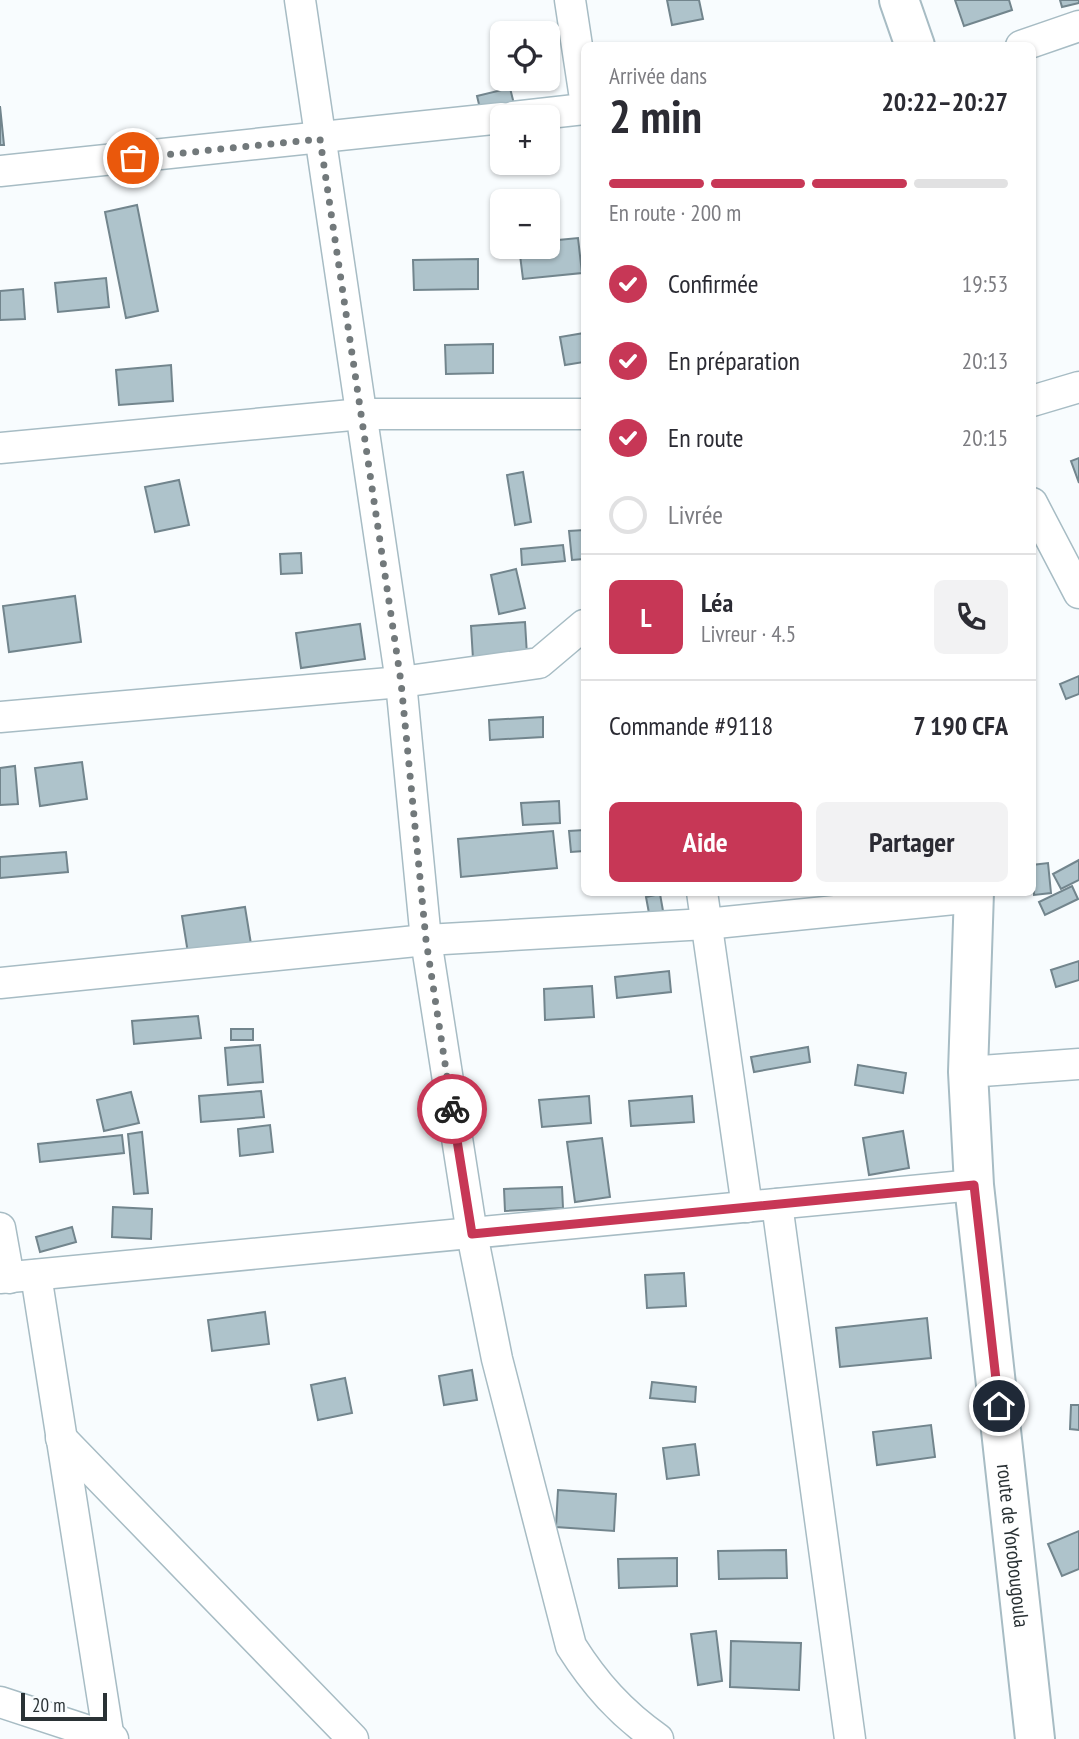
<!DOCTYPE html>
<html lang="fr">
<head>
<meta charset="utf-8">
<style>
  :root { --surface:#fff; --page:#f2f2f3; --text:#2b2b33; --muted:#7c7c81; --line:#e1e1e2; --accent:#c73756 }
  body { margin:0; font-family:"PT Sans Narrow",sans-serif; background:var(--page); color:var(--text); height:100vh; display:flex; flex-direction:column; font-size:26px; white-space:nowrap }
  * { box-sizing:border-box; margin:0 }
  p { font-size:23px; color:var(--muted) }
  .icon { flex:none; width:38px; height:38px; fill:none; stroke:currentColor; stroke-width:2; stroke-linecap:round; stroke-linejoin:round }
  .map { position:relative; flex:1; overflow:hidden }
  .details { position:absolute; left:581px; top:42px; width:455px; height:854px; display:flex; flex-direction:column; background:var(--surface); border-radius:10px; box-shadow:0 2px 5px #0004 }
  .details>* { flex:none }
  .tools { position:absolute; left:490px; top:21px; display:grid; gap:14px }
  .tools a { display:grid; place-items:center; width:70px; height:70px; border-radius:10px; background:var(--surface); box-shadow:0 2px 5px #0004; font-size:35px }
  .scale { position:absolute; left:21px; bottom:18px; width:86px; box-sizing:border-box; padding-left:7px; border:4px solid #2a3235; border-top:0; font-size:19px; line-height:24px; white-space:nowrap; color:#2a3235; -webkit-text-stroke:5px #f8fcfe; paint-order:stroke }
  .pin { position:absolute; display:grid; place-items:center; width:60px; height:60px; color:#fff; margin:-30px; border:4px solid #fff; border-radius:50%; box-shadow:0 2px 7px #0007 }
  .courier { position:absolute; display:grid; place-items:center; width:70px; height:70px; margin:-35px; border:5px solid #c73756; border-radius:50%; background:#fff; color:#222; box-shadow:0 2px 9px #0007 }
  .overview em { font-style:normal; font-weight:600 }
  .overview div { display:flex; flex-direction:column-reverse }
  .overview { display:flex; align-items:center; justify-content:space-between; height:119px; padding:0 28px }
  h1 { font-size:46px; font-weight:600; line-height:52px }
  .bar { display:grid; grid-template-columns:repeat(4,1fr); gap:10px 7px; align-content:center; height:84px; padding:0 28px }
  .bar i { height:9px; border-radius:5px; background:var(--line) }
  .bar .selected { background:var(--accent) }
  .bar p { grid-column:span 4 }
  .line { display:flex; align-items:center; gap:18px; padding:0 28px; border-top:2px solid var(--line) }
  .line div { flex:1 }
  .round { display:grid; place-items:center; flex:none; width:74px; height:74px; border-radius:10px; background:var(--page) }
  ol { padding:0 28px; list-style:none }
  li { display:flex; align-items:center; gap:21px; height:77px }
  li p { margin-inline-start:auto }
  li .icon { padding:7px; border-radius:50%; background:var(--accent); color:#fff; stroke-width:4 }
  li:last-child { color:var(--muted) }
  li i { width:38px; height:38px; border:4px solid var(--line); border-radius:50% }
  .primary-button { display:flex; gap:14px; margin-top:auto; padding:14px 28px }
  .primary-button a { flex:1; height:80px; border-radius:10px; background:var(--accent); color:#fff; font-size:28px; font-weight:600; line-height:80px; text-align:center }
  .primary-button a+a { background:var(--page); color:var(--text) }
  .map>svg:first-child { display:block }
  .building { fill:#aec3cb; stroke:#72858d; stroke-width:2 }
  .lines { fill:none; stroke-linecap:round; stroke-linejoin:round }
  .minor-casing { stroke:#a7bcc4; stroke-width:33 }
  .secondary-casing { stroke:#a7bcc4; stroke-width:42 }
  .minor { stroke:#fff; stroke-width:30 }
  .secondary { stroke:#fff; stroke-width:38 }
  .done { stroke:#72797b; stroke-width:7; stroke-dasharray:0 12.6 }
  .route { stroke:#c73756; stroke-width:9 }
  .labels { text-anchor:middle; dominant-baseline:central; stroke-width:7; stroke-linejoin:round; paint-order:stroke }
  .street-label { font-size:21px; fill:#2a3235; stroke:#f8fcfe }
</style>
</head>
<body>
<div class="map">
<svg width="1079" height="1739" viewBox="0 0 1079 1739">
  <rect width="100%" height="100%" fill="#f8fcfe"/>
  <g class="building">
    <path d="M667,0h32l4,19 -31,6z"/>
    <path d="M955,0h54l3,10 -48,16z"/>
    <path d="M1060,0h19v3l-17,4z"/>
    <path d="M510,88l6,24 -33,9 -6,-25z"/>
    <path d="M0,106l4,39h-4z"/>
    <path d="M137,205l21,106 -32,7 -21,-106z"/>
    <path d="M578,238l4,35 -59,6 -4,-32h29v-6z"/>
    <path d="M478,259v30l-64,1 -1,-30z"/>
    <path d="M106,278l3,29 -51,5 -3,-29z"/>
    <path d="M23,289l2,30 -25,1v-29z"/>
    <path d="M584,333v29l-19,3 -5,-28z"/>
    <path d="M493,344v29l-47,1 -1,-29z"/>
    <path d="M171,365l2,36 -54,4 -3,-35z"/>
    <path d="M1079,458v25l-8,-22z"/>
    <path d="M523,472l8,50 -16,3 -8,-50z"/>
    <path d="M179,480l10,45 -34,7 -10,-45z"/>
    <path d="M584,530v29l-12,1 -3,-29z"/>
    <path d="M563,545l2,16 -43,4 -1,-16z"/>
    <path d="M301,553l1,20 -21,1 -1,-20z"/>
    <path d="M516,569l9,39 -26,6 -8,-39z"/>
    <path d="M75,596l6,46 -72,10 -6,-46z"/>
    <path d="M525,622l2,33 -54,4 -2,-33z"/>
    <path d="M360,624l5,35 -64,9 -5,-35z"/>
    <path d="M1079,676v18l-13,5 -6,-15z"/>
    <path d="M543,717v20l-53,3 -1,-20z"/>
    <path d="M82,762l5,37 -47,7 -5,-38z"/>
    <path d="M15,766l3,38 -18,1v-37z"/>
    <path d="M559,801l1,22 -37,2 -2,-22z"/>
    <path d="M584,830v21l-13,1 -2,-21z"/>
    <path d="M553,831l4,37 -96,9 -3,-38z"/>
    <path d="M66,852l2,20 -68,6v-21z"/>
    <path d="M1079,860v20l-18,9 -8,-15z"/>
    <path d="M1048,863l3,30 -17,2 -2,-30z"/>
    <path d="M1072,886l6,13 -33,16 -6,-13z"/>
    <path d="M660,894l5,28 -14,2 -5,-27z"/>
    <path d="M245,907l6,37 -63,9 -6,-37z"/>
    <path d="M1079,961v19l-23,7 -5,-17z"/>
    <path d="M669,971l2,21 -54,6 -2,-21z"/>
    <path d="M592,986l2,31 -49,3 -1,-31z"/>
    <path d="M198,1016l3,22 -67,6 -2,-23z"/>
    <rect x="231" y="1029" width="22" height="11"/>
    <path d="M260,1045l3,37 -35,3 -3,-37z"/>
    <path d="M808,1047l2,15 -56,10 -3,-15z"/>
    <path d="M858,1065l48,8 -3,20 -48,-8z"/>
    <path d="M261,1091l3,26 -63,5 -2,-26z"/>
    <path d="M131,1092l8,31 -35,8 -7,-31z"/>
    <path d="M589,1096l2,27 -49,4 -3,-27z"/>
    <path d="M692,1096l2,26 -63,4 -2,-25z"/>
    <path d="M270,1125l3,27 -33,4 -2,-27z"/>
    <path d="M903,1131l6,37 -40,7 -6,-37z"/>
    <path d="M142,1132l6,61 -14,1 -6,-60z"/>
    <path d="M122,1135l2,18 -84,9 -2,-18z"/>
    <path d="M602,1138l8,59 -35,5 -8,-60z"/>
    <path d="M562,1187l1,21 -58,3 -1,-22z"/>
    <path d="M113,1207l39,2 -1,30 -39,-2z"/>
    <path d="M72,1227l4,15 -36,10 -4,-15z"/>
    <path d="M684,1273l2,33 -39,2 -2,-33z"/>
    <path d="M265,1312l4,32 -57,7 -4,-31z"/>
    <path d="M927,1318l4,40 -91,9 -4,-39z"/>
    <path d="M472,1370l5,30 -33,5 -5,-29z"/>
    <path d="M345,1378l7,35 -34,7 -7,-35z"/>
    <path d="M652,1382l44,5 -1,15 -45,-4z"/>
    <path d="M1071,1405h8v25l-9,-1z"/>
    <path d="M931,1425l4,32 -58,8 -4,-33z"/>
    <path d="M695,1444l4,31 -32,4 -4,-31z"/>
    <path d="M558,1490l58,4 -2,37 -58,-4z"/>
    <path d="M1079,1531v38l-17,7 -14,-32z"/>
    <path d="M786,1550l1,28 -68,1 -1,-28z"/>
    <path d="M677,1558v28l-58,2 -1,-29z"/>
    <path d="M716,1631l6,50 -24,4 -7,-51z"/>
    <path d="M731,1641l70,2 -2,47 -69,-3z"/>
  </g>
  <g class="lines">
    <g class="minor-casing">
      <g id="minor">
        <path d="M300,0l101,682 25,258 46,294 25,125 74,287c24,38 50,67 87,93"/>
        <path d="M570,0l14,92"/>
        <path d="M1021,46l58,-20"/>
        <path d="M513,117l71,-8"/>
        <path d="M0,171l502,-53"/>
        <path d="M1032,401l47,-14"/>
        <path d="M0,448l362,-34h222"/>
        <path d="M1032,503l47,90"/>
        <path d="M0,717l401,-35 138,-19 45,-38"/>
        <path d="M702,892l45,315"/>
        <path d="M0,983l426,-43 280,-16 268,-27"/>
        <path d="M968,1072l111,-8"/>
        <path d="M777,1204l73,535"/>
        <path d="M0,1228l9,50"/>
        <path d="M36,1275l73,464"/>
        <path d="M0,1278l974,-93"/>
        <path d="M61,1438l292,301"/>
        <path d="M0,1702l113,37"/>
      </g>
    </g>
    <g class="secondary-casing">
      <g id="secondary">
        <path d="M899,0l16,46"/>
        <path id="s1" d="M974,892l-6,180 6,113 61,554"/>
      </g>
    </g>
    <use href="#minor" class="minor"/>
    <use href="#secondary" class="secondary"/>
  </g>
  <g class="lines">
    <path class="done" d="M133,158l187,-19 81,543 25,258 26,169"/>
    <path class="route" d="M452,1109l20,125 502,-49 25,221"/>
  </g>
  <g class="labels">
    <g class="street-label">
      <text stroke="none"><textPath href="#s1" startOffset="656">route de Yorobougoula</textPath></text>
    </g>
  </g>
</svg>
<div class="tools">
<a><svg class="icon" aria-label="locate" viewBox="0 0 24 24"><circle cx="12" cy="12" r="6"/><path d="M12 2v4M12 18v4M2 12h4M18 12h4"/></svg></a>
<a>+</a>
<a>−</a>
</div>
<div class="scale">20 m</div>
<div class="pin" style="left:133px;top:158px;background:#ea580c"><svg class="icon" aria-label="bag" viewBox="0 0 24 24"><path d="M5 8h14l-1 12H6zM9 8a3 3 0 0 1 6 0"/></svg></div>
<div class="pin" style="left:999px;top:1406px;background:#1f2937"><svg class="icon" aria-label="home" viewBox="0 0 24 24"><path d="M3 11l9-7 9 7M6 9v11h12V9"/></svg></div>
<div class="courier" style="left:452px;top:1109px"><svg class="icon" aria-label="bike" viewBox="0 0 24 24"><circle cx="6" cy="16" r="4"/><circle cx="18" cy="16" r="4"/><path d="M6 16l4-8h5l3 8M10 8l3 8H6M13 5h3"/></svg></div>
<section class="details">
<div class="overview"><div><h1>2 min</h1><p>Arrivée dans</p></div><em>20:22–20:27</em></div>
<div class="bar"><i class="selected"></i><i class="selected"></i><i class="selected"></i><i></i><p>En route · 200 m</p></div>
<ol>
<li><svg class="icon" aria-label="check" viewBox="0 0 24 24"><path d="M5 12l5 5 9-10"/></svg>Confirmée<p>19:53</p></li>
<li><svg class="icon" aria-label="check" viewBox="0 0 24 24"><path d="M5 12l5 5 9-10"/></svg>En préparation<p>20:13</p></li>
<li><svg class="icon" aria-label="check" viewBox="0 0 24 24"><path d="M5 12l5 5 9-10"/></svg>En route<p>20:15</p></li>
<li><i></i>Livrée</li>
</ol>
<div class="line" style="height:126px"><b class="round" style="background:var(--accent);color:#fff">L</b><div><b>Léa</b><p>Livreur · 4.5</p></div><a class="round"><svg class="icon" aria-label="phone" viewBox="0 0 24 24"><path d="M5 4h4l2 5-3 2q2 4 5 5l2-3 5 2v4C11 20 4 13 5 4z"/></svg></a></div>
<div class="line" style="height:91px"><div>Commande #9118</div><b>7 190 CFA</b></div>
<div class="primary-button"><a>Aide</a><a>Partager</a></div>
</section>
</div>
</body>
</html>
